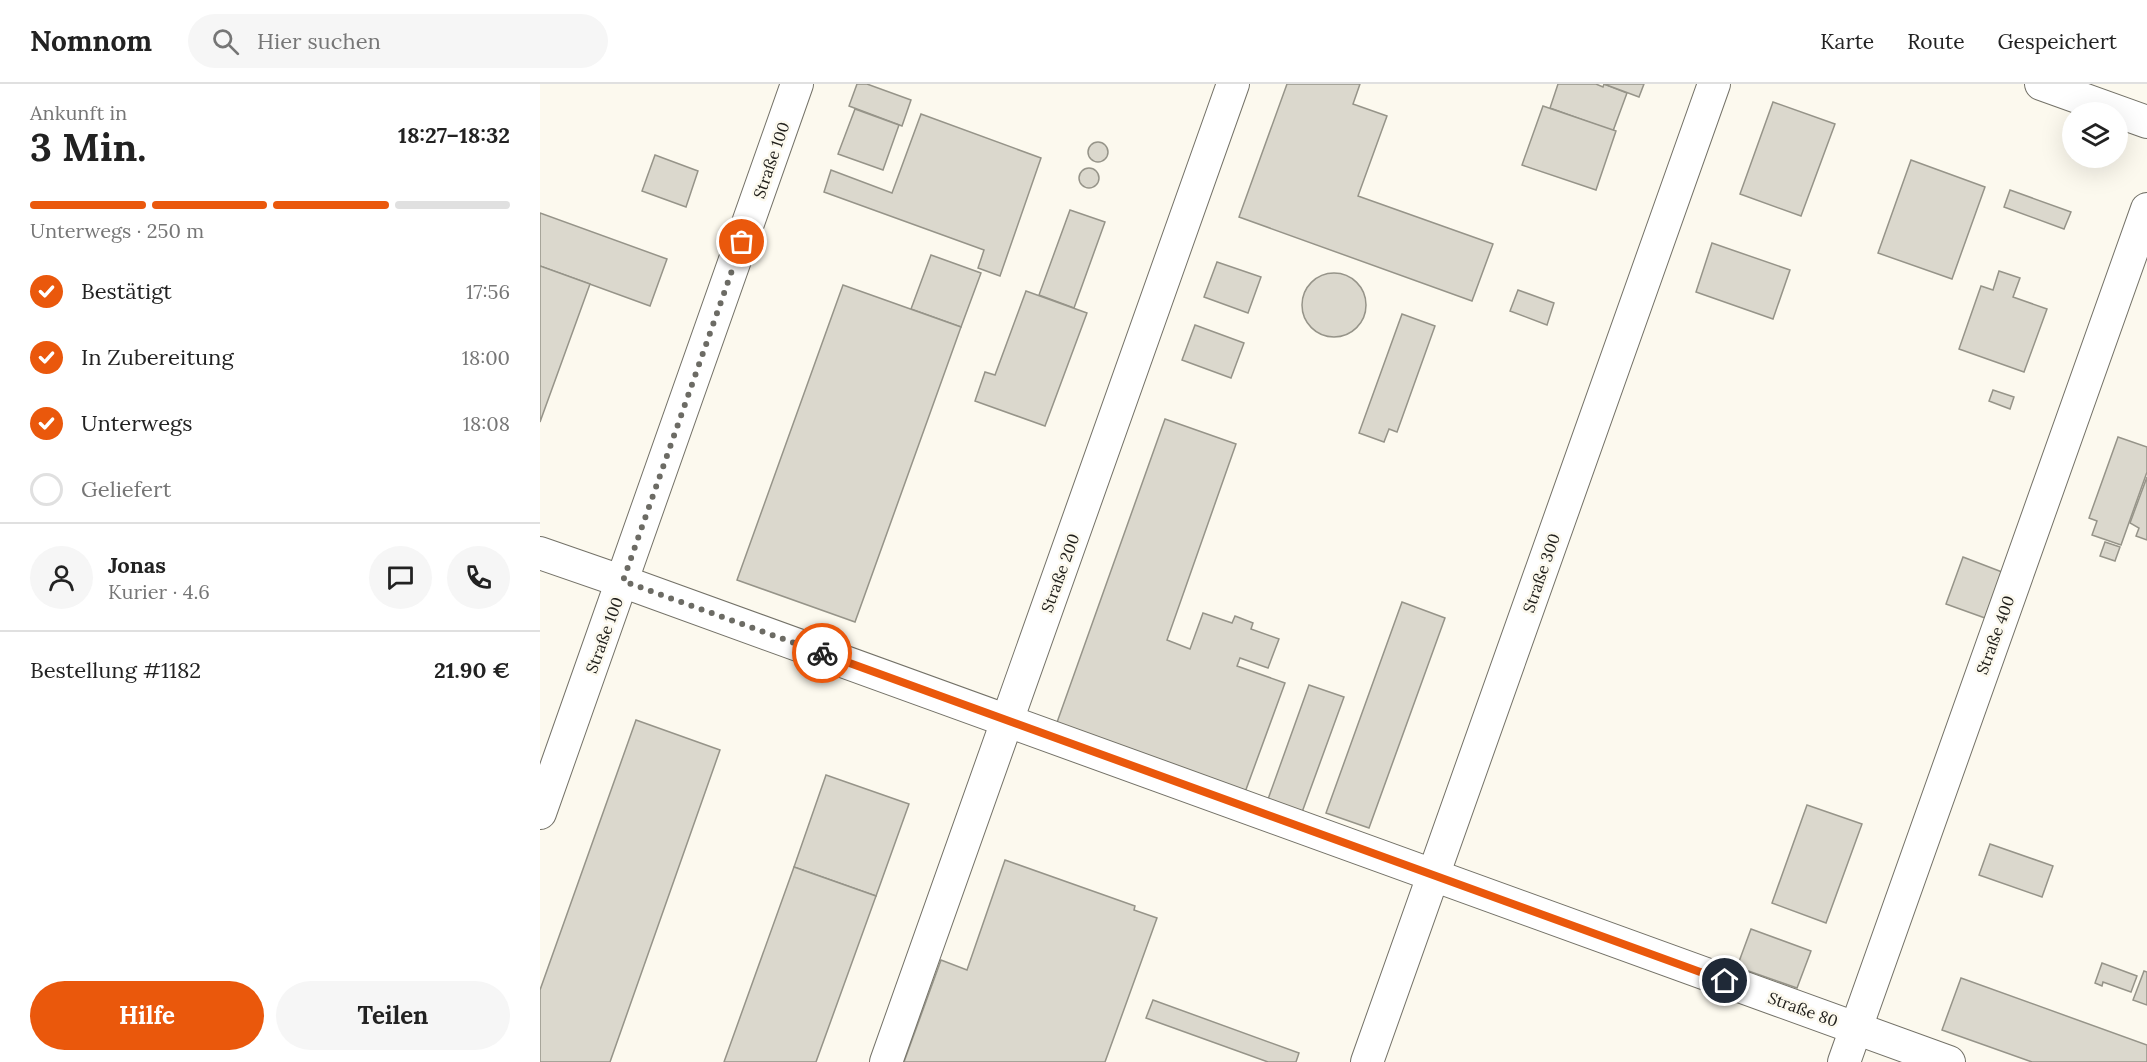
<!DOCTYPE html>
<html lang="de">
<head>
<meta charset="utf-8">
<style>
  :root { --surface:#fff; --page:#f6f6f6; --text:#222; --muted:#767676; --line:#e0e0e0; --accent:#ea580c }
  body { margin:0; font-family:Lora,serif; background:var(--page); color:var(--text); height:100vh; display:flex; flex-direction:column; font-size:22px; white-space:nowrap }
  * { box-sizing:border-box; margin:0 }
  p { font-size:20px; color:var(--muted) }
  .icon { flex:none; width:33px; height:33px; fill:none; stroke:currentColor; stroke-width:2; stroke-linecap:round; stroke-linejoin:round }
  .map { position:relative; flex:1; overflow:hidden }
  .drawer { display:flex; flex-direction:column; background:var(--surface); width:540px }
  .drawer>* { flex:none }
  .fabs { position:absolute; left:1522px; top:18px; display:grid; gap:12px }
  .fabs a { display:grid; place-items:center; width:66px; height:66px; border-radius:50%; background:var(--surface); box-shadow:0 6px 24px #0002; font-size:30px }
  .pin { position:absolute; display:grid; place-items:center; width:51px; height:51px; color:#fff; margin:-26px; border:3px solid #fff; border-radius:50%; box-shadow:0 2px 6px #0007 }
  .courier { position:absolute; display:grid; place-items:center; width:60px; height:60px; margin:-30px; border:4px solid #ea580c; border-radius:50%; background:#fff; color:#222; box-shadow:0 2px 8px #0007 }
  .overview em { font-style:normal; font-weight:800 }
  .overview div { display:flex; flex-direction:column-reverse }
  .overview { display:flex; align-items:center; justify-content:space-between; height:102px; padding:0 30px }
  h1 { font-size:39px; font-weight:800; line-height:45px }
  .bar { display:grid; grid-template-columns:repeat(4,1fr); gap:9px 6px; align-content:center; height:72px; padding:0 30px }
  .bar i { height:8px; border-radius:4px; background:var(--line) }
  .bar .on { background:var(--accent) }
  .bar p { grid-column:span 4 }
  .line { display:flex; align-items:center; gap:15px; padding:0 30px; border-top:2px solid var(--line) }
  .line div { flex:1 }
  .round { display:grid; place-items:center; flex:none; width:63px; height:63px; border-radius:32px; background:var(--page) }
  ol { padding:0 30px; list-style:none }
  li { display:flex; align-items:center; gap:18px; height:66px }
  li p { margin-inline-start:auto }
  li .icon { padding:6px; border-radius:50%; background:var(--accent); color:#fff; stroke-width:4 }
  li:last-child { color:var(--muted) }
  li i { width:33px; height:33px; border:3px solid var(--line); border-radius:50% }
  .button { display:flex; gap:12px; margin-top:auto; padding:12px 30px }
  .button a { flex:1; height:69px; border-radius:36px; background:var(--accent); color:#fff; font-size:24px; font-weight:800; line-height:69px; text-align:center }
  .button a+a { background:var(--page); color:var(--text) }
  header { display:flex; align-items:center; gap:36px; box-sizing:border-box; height:84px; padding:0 30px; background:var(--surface); border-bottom:2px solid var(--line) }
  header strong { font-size:28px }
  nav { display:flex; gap:33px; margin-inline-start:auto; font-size:21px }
  .search { width:420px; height:54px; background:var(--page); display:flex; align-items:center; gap:15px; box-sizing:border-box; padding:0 21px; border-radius:33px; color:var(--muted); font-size:22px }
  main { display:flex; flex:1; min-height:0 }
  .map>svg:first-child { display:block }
  .building { fill:#dbd8cd; stroke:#969489; stroke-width:1.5 }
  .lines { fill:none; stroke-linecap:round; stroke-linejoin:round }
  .minor-casing { stroke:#747268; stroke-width:34 }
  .minor { stroke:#fff; stroke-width:32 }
  .done { stroke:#6c6b64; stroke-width:6; stroke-dasharray:0 10.8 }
  .route { stroke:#ea580c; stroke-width:8 }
  .labels { text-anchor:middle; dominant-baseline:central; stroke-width:5; stroke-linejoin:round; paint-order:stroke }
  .street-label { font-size:16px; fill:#1f1e1a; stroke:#fcf9ee }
</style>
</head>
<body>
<header>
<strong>Nomnom</strong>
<div class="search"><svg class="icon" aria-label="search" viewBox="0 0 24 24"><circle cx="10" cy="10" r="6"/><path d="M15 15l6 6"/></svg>Hier suchen</div>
<nav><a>Karte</a><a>Route</a><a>Gespeichert</a></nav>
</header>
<main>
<section class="drawer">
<div class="overview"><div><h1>3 Min.</h1><p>Ankunft in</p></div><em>18:27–18:32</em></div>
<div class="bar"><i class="on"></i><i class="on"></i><i class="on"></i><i></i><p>Unterwegs · 250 m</p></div>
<ol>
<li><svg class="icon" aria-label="check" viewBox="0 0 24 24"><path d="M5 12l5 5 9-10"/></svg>Bestätigt<p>17:56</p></li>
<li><svg class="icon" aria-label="check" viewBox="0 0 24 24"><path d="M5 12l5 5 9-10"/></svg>In Zubereitung<p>18:00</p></li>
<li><svg class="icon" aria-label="check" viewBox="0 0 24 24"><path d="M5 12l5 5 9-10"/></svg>Unterwegs<p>18:08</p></li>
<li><i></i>Geliefert</li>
</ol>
<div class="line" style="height:108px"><a class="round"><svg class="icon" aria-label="person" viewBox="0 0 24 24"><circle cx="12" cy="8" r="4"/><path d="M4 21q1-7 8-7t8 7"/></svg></a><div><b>Jonas</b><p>Kurier · 4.6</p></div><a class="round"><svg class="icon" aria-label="chat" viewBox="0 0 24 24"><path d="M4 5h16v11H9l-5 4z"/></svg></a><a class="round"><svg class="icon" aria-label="phone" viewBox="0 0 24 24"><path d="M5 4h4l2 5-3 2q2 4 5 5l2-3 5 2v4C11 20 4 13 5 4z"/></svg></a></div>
<div class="line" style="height:78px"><div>Bestellung #1182</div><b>21.90 €</b></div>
<div class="button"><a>Hilfe</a><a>Teilen</a></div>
</section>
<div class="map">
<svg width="1607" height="978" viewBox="0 0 1607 978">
  <rect width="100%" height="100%" fill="#fcf9ee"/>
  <g class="building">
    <path d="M317,0h10l44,16 -9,26 -53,-20z"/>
    <path d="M747,0h73l-7,20 34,12 -29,80 135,48 -21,57 -233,-84z"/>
    <path d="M1018,0h38l7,3 1,-3 23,9 -14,38 -63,-23z"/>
    <path d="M1064,0h40l-5,13z"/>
    <path d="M1233,18l62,22 -34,92 -61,-22z"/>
    <path d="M1003,22l73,25 -20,59 -74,-25z"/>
    <path d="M315,25l44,16 -16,45 -45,-16z"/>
    <path d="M381,30l120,44 -41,118 -22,-8 6,-18 -160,-58 7,-22 61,23z"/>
    <circle cx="558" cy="68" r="10"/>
    <path d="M115,71l43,16 -12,36 -44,-16z"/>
    <path d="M1371,76l74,27 -33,92 -74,-26z"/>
    <circle cx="549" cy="94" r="10"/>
    <path d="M1470,106l61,22 -7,17 -60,-22z"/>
    <path d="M530,126l35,12 -31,86 -35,-13z"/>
    <path d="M0,129l127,46 -17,47 -110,-40z"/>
    <path d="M1172,159l78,27 -17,49 -77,-27z"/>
    <path d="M391,171l50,18 -20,54 -50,-18z"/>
    <path d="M677,178l44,15 -13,36 -44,-16z"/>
    <path d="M0,182l50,18 -50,138z"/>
    <path d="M1459,187l21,7 -7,19 34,12 -23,63 -65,-23 22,-63 12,4z"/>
    <circle cx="794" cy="221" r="32"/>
    <path d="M303,201l118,42 -106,295 -118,-42z"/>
    <path d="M978,206l36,13 -7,22 -37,-14z"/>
    <path d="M486,207l61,22 -42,113 -70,-25 10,-29 10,3z"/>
    <path d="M862,230l33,12 -38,106 -8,-3 -5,13 -25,-9z"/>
    <path d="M655,241l49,18 -13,35 -49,-18z"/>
    <path d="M1453,306l21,7 -4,12 -21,-8z"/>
    <path d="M625,335l71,25 -69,196 23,9 13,-36 29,10 3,-7 18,7 -2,6 28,10 -11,29 -28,-10 -3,8 48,17 -41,112 -189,-67z"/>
    <path d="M1578,353l29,10v25l-26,73 -29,-10 5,-14 -8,-3z"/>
    <path d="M1607,393v63l-11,-4 3,-8 -9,-5z"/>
    <path d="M1565,458l15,5 -5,14 -15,-5z"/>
    <path d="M1423,473l39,15 -17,46 -39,-14z"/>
    <path d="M862,518l43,16 -76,210 -43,-15z"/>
    <path d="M769,601l35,12 -43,118 -34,-13z"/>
    <path d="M96,636l84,30 -110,312h-70v-72z"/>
    <path d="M286,691l83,29 -33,92 -82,-29z"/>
    <path d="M1267,721l55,19 -36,99 -54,-20z"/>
    <path d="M1450,760l63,22 -11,31 -63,-22z"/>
    <path d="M465,776l130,46 -1,4 23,8 -52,144h-201l37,-102 26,10z"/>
    <path d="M254,783l82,29 -60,166h-92z"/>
    <path d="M1211,845l60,22 -14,37 -60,-21z"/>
    <path d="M1562,879l35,13 -6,16 -28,-10 -1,4 -7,-3z"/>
    <path d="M1604,887l3,1v33l-14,-5z"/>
    <path d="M1421,894l186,67v17h-115l-90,-32z"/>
    <path d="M613,916l146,53 -3,9h-28l-122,-44z"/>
  </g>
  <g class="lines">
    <g class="minor-casing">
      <g id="minor">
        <path d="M1501,0l106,38"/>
        <path d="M0,469l98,34 1311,475"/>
        <path d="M0,729l257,-729"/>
        <path d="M346,978l347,-978"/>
        <path d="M827,978l347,-978"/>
        <path d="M1304,978l303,-853"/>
      </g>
    </g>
    <use href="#minor" class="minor"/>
  </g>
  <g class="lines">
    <path class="done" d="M202,158l-119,339 199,72"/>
    <path class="route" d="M282,569l903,328"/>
  </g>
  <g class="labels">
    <g class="street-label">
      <text transform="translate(231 76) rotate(-71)">Straße 100</text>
      <text transform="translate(520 489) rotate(-70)">Straße 200</text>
      <text transform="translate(1001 489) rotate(-71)">Straße 300</text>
      <text transform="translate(64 551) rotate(-70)">Straße 100</text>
      <text transform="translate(1455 551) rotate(-70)">Straße 400</text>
      <text transform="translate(1263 925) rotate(20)">Straße 80</text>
    </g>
  </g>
</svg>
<div class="fabs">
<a><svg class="icon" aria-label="layers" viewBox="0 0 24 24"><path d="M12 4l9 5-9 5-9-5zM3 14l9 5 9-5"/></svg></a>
</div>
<div class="pin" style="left:202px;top:158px;background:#ea580c"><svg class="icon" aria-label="bag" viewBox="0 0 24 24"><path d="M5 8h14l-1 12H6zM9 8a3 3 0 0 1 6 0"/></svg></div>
<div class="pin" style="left:1185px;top:897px;background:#1f2937"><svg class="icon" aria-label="home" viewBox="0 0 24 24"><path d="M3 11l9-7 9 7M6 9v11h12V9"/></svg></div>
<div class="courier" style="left:282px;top:569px"><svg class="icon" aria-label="bike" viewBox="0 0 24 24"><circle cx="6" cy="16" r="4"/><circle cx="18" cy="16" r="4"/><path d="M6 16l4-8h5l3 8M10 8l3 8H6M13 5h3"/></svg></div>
</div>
</main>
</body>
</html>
